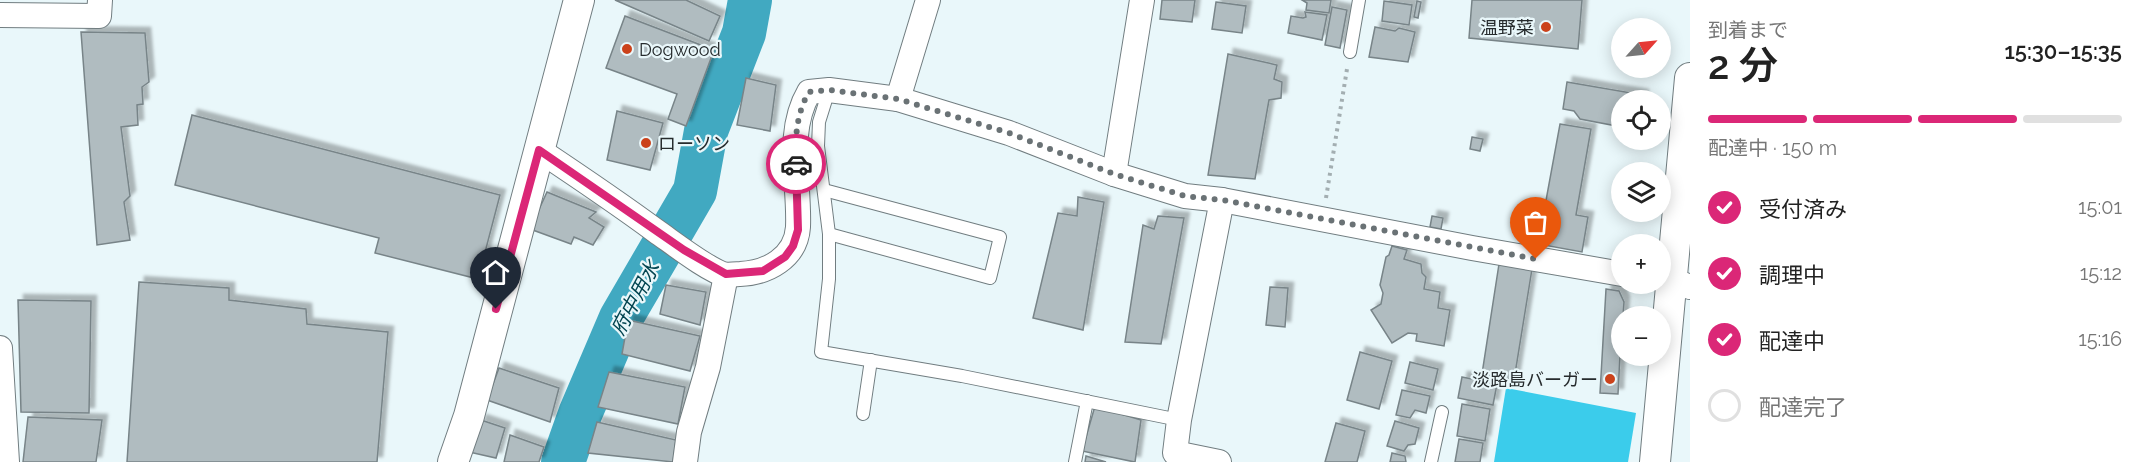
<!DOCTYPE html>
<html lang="ja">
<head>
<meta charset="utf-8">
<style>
  :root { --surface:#fff; --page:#f6f6f6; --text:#222; --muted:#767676; --line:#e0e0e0; --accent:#db2777 }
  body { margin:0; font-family:Raleway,"Noto Sans JP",sans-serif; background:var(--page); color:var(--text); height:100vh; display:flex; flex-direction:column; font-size:22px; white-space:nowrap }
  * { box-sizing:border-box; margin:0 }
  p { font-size:20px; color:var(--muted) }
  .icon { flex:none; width:33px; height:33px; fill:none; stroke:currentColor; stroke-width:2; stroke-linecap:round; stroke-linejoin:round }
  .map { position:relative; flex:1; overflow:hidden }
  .sheet { display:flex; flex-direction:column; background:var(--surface); width:450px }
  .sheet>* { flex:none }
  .needle { width:39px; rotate:63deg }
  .controls { position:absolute; left:1611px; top:18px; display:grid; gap:12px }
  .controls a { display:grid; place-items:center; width:60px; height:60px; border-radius:50%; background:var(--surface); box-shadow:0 3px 15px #0003; font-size:30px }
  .pin { position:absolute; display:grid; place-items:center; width:51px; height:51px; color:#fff; margin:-62px -26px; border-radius:50% 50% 50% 0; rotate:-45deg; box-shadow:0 0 6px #0007 }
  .pin .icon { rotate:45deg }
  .courier { position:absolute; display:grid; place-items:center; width:60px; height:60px; margin:-30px; border:4px solid #db2777; border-radius:50%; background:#fff; color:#222; box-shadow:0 2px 8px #0007 }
  .overview em { font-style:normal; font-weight:600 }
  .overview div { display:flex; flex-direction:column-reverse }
  .overview { display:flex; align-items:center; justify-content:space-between; height:102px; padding:0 18px }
  h1 { font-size:39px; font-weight:600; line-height:45px }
  .bar { display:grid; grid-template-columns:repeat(4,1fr); gap:9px 6px; align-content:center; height:72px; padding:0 18px }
  .bar i { height:8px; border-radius:4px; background:var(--line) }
  .bar .current { background:var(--accent) }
  .bar p { grid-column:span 4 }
  ol { padding:0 18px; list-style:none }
  li { display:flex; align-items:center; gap:18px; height:66px }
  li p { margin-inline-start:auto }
  li .icon { padding:6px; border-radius:50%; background:var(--accent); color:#fff; stroke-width:4 }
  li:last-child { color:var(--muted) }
  li i { width:33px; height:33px; border:3px solid var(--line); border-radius:50% }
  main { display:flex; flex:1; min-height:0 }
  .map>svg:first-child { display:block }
  .forest { fill:#3bcceb }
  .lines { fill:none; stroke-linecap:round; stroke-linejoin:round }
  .river { stroke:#41a9c1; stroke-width:44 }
  .building { fill:#b0bcc0; stroke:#788488; stroke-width:1.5; filter:url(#shadow) }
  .service-casing { stroke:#717d80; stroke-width:14 }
  .minor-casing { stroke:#717d80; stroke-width:26 }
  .tertiary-casing { stroke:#717d80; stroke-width:32 }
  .path { stroke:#a3aeb1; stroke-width:4; stroke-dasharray:3 4.5; stroke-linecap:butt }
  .service { stroke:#fff; stroke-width:12 }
  .minor { stroke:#fff; stroke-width:24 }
  .tertiary { stroke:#fff; stroke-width:30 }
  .done { stroke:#6a7275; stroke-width:6; stroke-dasharray:0 10.8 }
  .route { stroke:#db2777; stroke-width:8 }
  .poi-dot { fill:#cb421b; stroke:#e9f7fa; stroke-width:2 }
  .labels { text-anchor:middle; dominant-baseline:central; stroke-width:4.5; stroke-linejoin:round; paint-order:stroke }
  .poi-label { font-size:18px; fill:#262b2d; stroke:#e9f7fa; text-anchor:end }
  .water-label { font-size:20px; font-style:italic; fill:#034551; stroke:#e9f7fa }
</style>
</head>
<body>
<main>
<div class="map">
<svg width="1690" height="462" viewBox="0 0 1690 462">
  <defs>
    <filter id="shadow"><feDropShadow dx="5.5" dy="-5.5" stdDeviation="1.5" flood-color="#0004"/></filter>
  </defs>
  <rect width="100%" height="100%" fill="#e9f7fa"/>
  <path class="forest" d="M1506,388l130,25 -8,49h-134z"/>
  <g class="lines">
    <path class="river" d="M563,462l17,-48 41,-96 74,-127 11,-60 38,-98 6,-33"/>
  </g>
  <g class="building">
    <path d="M615,0h71l34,16 -11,25z"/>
    <path d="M1162,0h33l-3,22 -32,-3z"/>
    <path d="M1302,0h29l-2,13 -23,-3 1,-7z"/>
    <path d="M1472,0h110l-4,49 -109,-11z"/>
    <path d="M1384,1l28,4 -3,20 -27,-4z"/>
    <path d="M1417,1l4,1 -3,16 -4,-1z"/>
    <path d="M1216,2l30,4 -4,27 -30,-4z"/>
    <path d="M1332,7l15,3 -7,38 -15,-3z"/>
    <path d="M1305,12l22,3 -5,25 -34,-7 3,-17 12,2 3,-1z"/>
    <path d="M625,16l89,34 -28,76 -18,-7 9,-25 -71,-26z"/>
    <path d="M1375,27l20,4 4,-3 16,4 -7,30 -39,-5z"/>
    <path d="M81,32l64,1 4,49 -7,5 1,17 -6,1 1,20 -17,2 9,69 -6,6 6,38 -33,5z"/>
    <path d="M1228,54l49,11 -3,14 8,3 -1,16 -12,2 -14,79 -47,-4z"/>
    <path d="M746,78l30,7 -6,46 -33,-6z"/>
    <path d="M1567,82l76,13 -1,5h-20v27l-42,-8 -6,-8 -11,-2z"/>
    <path d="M617,111l46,12 -13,47 -43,-10z"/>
    <path d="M192,115l308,80 -22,84 -103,-26 4,-15 -204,-53z"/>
    <path d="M1560,124l31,5 -15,86 12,2 -6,35 -44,-8z"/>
    <path d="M1472,137l11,2 -3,12 -10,-2z"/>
    <path d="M547,192l49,20 -7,6 15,9 -11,18 -19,-8 -3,7 -41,-15z"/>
    <path d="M1078,197l26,5 -21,128 -50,-12 25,-105 19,3z"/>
    <path d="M1158,216l26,2 -23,126 -36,-2 18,-117 11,4z"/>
    <path d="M1432,216l11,2 -2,11 -11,-2z"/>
    <path d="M1392,246l15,4 -3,9 17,5 1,9 4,4 -2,12 16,3 -2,16 12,2 -6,36 -28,-5 1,-7 -9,-1 -16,10 -21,-33 10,-6 2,-11 -3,-8 6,-28 3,-2z"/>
    <path d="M1499,264l33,5 -18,111 -32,-6z"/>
    <path d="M139,282l90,6v12l77,9 1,15 81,8 -11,130h-250z"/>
    <path d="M666,285l40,7 -6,33 -40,-11z"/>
    <path d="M1270,287l18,1 -3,39 -19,-2z"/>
    <path d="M1606,289l13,2 5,11 -1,14h-1l-4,78 -18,-1z"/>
    <path d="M18,300l73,1 -2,112 -68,-1z"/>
    <path d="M628,320l72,16 -10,35 -68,-17z"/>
    <path d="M1360,352l32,9 -13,48 -32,-9z"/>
    <path d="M1410,362l28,7 -5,21 -28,-7z"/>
    <path d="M499,368l60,20 -9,34 -63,-22z"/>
    <path d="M609,372l76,15 -7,37 -80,-17z"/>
    <path d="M1462,377l35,7 -4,21 -35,-7z"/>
    <path d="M1402,390l28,6 -4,17 -11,-3 -5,8 -14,-3z"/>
    <path d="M1462,404l28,5 -5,32 -28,-5z"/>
    <path d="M1095,406l46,14 -6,42 -53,-11z"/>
    <path d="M28,417l74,3 -6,42h-73z"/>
    <path d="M481,420l24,8 -9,30 -27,-6z"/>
    <path d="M1395,421l24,7 -4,16 -7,1 -4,6 -17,-5z"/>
    <path d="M597,422l79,18 -3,22 -85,-9z"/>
    <path d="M1336,423l29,8 -8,31h-32z"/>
    <path d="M510,435l34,12 -5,15h-35z"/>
    <path d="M1459,439l24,4 -3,19h-25z"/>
    <path d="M1392,453l13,3 1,6h-16z"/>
    <path d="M1086,456l20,6h-21z"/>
  </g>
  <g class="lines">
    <g class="service-casing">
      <g id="service">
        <path d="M1350,52l9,-52"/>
        <path d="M829,90l-10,32 -1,24 11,88v45l-8,73 141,24 217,44"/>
        <path d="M824,190l176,47 -10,41 -161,-44"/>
        <path d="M863,414l8,-54"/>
        <path d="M1075,462l12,-61"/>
        <path d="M1431,462l11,-50"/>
      </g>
    </g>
    <g class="minor-casing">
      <g id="minor">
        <path d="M0,15l99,1 1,-16"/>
        <path d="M898,99l30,-99"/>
        <path d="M539,150c39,26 79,53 117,81 16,11 53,40 70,44 4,0 10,-1 14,-1 27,-1 56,-16 58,-47 2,-44 -13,-94 11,-135l20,-2 69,9 111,34 105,41 71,22 37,4 250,48 150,26"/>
        <path d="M1114,174l28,-174"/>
        <path d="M1660,279l12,1 18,7"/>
        <path d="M0,348l7,114"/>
        <path d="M685,462l4,-30 19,-65 18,-92"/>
        <path d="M1219,462l-44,-9 4,-33 43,-220"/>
      </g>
    </g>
    <g class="tertiary-casing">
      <g id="tertiary">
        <path d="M453,462l16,-46 110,-416"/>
        <path d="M1655,462l35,-384"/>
      </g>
    </g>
    <path class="path" d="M1326,198l21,-129"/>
    <use href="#service" class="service"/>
    <use href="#minor" class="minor"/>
    <use href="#tertiary" class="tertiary"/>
  </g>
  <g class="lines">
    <path class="done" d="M796,164c-1,-25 0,-50 13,-72l20,-2 69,9 111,34 105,41 71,22 37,4 314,59"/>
    <path class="route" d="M496,309l43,-159 145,100 42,24 37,-3 22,-14 8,-11 5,-16 -2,-66"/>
  </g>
  <g class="poi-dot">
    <circle cx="1546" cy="27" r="6"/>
    <circle cx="627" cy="49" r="6"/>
    <circle cx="646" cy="143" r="6"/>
    <circle cx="1610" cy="379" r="6"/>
  </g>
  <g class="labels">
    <g class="poi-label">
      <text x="1534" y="27">温野菜</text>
      <text x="639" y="49" text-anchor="start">Dogwood</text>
      <text x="658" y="143" text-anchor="start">ローソン</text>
      <text x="1598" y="379">淡路島バーガー</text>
    </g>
    <g class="water-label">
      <text transform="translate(635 298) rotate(-62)">府中用水</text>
    </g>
  </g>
</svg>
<div class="controls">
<a><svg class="needle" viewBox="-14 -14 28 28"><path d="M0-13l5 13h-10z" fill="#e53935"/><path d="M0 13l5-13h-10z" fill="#767676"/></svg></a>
<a><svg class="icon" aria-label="locate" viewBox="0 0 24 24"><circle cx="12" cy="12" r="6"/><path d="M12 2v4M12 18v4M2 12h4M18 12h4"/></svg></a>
<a><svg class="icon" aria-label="layers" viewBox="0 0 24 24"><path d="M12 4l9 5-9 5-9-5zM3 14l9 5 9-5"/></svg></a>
<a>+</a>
<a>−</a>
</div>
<div class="pin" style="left:1536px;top:259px;background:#ea580c"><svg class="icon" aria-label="bag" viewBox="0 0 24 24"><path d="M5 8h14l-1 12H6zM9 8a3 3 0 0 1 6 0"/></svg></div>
<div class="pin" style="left:496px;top:309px;background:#1f2937"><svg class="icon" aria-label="home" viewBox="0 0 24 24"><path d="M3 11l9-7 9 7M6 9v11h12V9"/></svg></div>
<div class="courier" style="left:796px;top:164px"><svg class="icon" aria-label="car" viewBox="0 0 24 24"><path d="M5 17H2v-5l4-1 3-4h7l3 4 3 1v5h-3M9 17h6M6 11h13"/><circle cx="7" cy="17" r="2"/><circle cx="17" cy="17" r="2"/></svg></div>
</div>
<section class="sheet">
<div class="overview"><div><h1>2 分</h1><p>到着まで</p></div><em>15:30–15:35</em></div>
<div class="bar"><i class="current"></i><i class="current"></i><i class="current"></i><i></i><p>配達中 · 150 m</p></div>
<ol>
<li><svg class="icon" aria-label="check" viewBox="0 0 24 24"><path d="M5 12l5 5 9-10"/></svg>受付済み<p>15:01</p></li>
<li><svg class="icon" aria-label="check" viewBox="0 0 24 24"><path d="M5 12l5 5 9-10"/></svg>調理中<p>15:12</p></li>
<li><svg class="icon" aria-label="check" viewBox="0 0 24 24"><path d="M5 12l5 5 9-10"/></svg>配達中<p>15:16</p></li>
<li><i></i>配達完了</li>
</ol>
</section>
</main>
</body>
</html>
